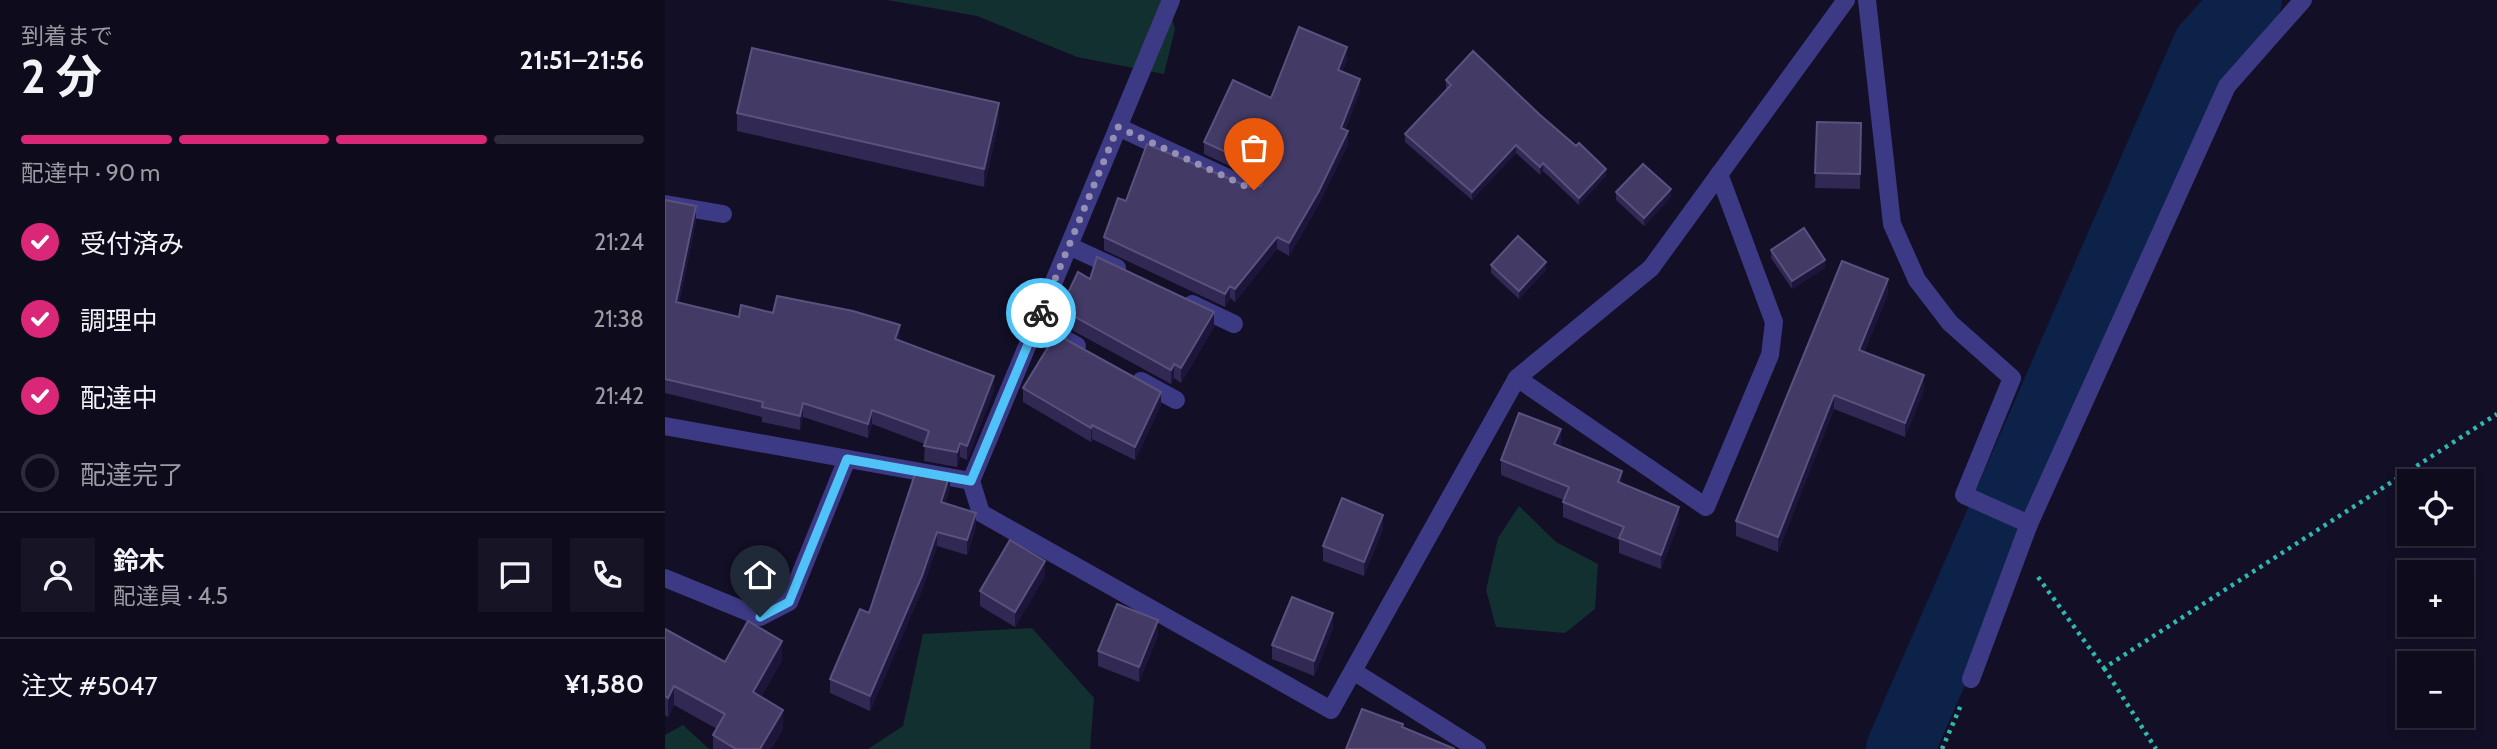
<!DOCTYPE html>
<html lang="ja">
<head>
<meta charset="utf-8">
<style>
  :root { --surface:#0e0b1c; --page:#171425; --text:#f1f3f6; --muted:#9b9ba3; --line:#2e2b3b; --accent:#db2777 }
  body { margin:0; font-family:Cabin,"Noto Sans JP",sans-serif; background:var(--page); color:var(--text); height:100vh; display:flex; flex-direction:column; font-size:26px; white-space:nowrap }
  * { box-sizing:border-box; margin:0 }
  p { font-size:23px; color:var(--muted) }
  .icon { flex:none; width:38px; height:38px; fill:none; stroke:currentColor; stroke-width:2; stroke-linecap:round; stroke-linejoin:round }
  .map { position:relative; flex:1; overflow:hidden }
  .panel { display:flex; flex-direction:column; background:var(--surface); width:665px }
  .panel>* { flex:none }
  .buttons { position:absolute; left:1732px; top:469px; display:grid; gap:14px }
  .buttons a { display:grid; place-items:center; width:77px; height:77px; border-radius:0px; background:var(--surface); box-shadow:0 4px 10px #0003,0 0 0 2px var(--line); font-size:35px }
  .pin { position:absolute; display:grid; place-items:center; width:60px; height:60px; color:#fff; margin:-72px -30px; border-radius:50% 50% 50% 0; rotate:-45deg; box-shadow:0 0 7px #0007 }
  .pin .icon { rotate:45deg }
  .courier { position:absolute; display:grid; place-items:center; width:70px; height:70px; margin:-35px; border:5px solid #4fc3f7; border-radius:50%; background:#fff; color:#222; box-shadow:0 2px 9px #0007 }
  .overview em { font-style:normal; font-weight:700 }
  .overview div { display:flex; flex-direction:column-reverse }
  .overview { display:flex; align-items:center; justify-content:space-between; height:119px; padding:0 21px }
  h1 { font-size:46px; font-weight:700; line-height:52px }
  .bar { display:grid; grid-template-columns:repeat(4,1fr); gap:10px 7px; align-content:center; height:84px; padding:0 21px }
  .bar i { height:9px; border-radius:5px; background:var(--line) }
  .bar .current { background:var(--accent) }
  .bar p { grid-column:span 4 }
  .line { display:flex; align-items:center; gap:18px; padding:0 21px; border-top:2px solid var(--line) }
  .line div { flex:1 }
  .round { display:grid; place-items:center; flex:none; width:74px; height:74px; border-radius:0px; background:var(--page) }
  ol { padding:0 21px; list-style:none }
  li { display:flex; align-items:center; gap:21px; height:77px }
  li p { margin-inline-start:auto }
  li .icon { padding:7px; border-radius:50%; background:var(--accent); color:#fff; stroke-width:4 }
  li:last-child { color:var(--muted) }
  li i { width:38px; height:38px; border:4px solid var(--line); border-radius:50% }
  main { display:flex; flex:1; min-height:0 }
  .map>svg:first-child { display:block }
  .green { fill:#12302f }
  .lines { fill:none; stroke-linecap:round; stroke-linejoin:round }
  .river { stroke:#0c2248; stroke-width:68 }
  .path { stroke:#2fb8b0; stroke-width:4.5; stroke-dasharray:3.5 5; stroke-linecap:butt }
  .lane { stroke:#3d3a85; stroke-width:18 }
  .street { stroke:#3d3a85; stroke-width:18 }
  .wall { fill:#312854 }
  .shaded-wall { fill:#1d163a }
  .building { fill:#433a66; stroke:#5a527e; stroke-width:2 }
  .done { stroke:#948fb3; stroke-width:7; stroke-dasharray:0 12.6 }
  .route { stroke:#4fc3f7; stroke-width:9 }
</style>
</head>
<body>
<main>
<section class="panel">
<div class="overview"><div><h1>2 分</h1><p>到着まで</p></div><em>21:51–21:56</em></div>
<div class="bar"><i class="current"></i><i class="current"></i><i class="current"></i><i></i><p>配達中 · 90 m</p></div>
<ol>
<li><svg class="icon" aria-label="check" viewBox="0 0 24 24"><path d="M5 12l5 5 9-10"/></svg>受付済み<p>21:24</p></li>
<li><svg class="icon" aria-label="check" viewBox="0 0 24 24"><path d="M5 12l5 5 9-10"/></svg>調理中<p>21:38</p></li>
<li><svg class="icon" aria-label="check" viewBox="0 0 24 24"><path d="M5 12l5 5 9-10"/></svg>配達中<p>21:42</p></li>
<li><i></i>配達完了</li>
</ol>
<div class="line" style="height:126px"><a class="round"><svg class="icon" aria-label="person" viewBox="0 0 24 24"><circle cx="12" cy="8" r="4"/><path d="M4 21q1-7 8-7t8 7"/></svg></a><div><b>鈴木</b><p>配達員 · 4.5</p></div><a class="round"><svg class="icon" aria-label="chat" viewBox="0 0 24 24"><path d="M4 5h16v11H9l-5 4z"/></svg></a><a class="round"><svg class="icon" aria-label="phone" viewBox="0 0 24 24"><path d="M5 4h4l2 5-3 2q2 4 5 5l2-3 5 2v4C11 20 4 13 5 4z"/></svg></a></div>
<div class="line" style="height:91px"><div>注文 #5047</div><b>¥1,580</b></div>
</section>
<div class="map">
<svg width="1832" height="749" viewBox="0 0 1832 749">
  <rect width="100%" height="100%" fill="#130f26"/>
  <g class="green">
    <path d="M222,0h280l8,29 -11,45 -87,-17 -100,-41z"/>
    <path d="M854,506l37,36 42,22 -3,45 -30,24 -69,-6 -10,-37 12,-52z"/>
    <path d="M367,628l62,70 -4,51h-222l35,-23 20,-92z"/>
    <path d="M18,725l26,24h-44v-14z"/>
  </g>
  <g class="lines">
    <path class="river" d="M1235,749l306,-702 42,-47"/>
    <g class="path">
      <path d="M1373,577l66,91 393,-254"/>
      <path d="M1439,668l52,81"/>
      <path d="M1277,749l19,-44"/>
    </g>
    <g class="lane">
      <path d="M0,204l58,10"/>
      <path d="M852,378l189,129 64,-152 4,-33 -55,-148"/>
      <path d="M0,578l95,39 29,-15 58,-143"/>
      <path d="M688,671l124,78"/>
    </g>
    <g class="street">
      <path d="M506,0l-200,481 10,32 350,197 186,-332 134,-110 195,-268"/>
      <path d="M1202,0l25,224 25,56 33,43 62,55 -48,117 65,29"/>
      <path d="M453,127l136,63"/>
      <path d="M404,246l48,22"/>
      <path d="M527,304l42,20"/>
      <path d="M372,324l40,22"/>
      <path d="M476,381l35,19"/>
      <path d="M0,426l306,55"/>
      <path d="M1306,679l58,-155 198,-438 76,-86"/>
    </g>
  </g>
  <g class="wall">
    <path d="M682,60l-5,12 18,19 -15,39 3,14 -29,60 -30,52 -12,-7 -42,53 -5,-4 -5,9 -121,-57v-13l22,-36 135,-15 1,-2 -3,-4 -55,-26v-12l67,-44z"/>
    <path d="M781,80l160,96 -27,29 -36,-34 -3,4 -24,-22 -44,47 -67,-58v-8l42,-44 -1,-2z"/>
    <path d="M72,113l262,8 -15,66 -247,-56z"/>
    <path d="M1152,122l44,1 -1,66 -45,-1z"/>
    <path d="M951,192l55,5 -27,29 -28,-26z"/>
    <path d="M0,200l31,21 -17,82 60,14 34,-4 126,28 95,49 -27,70 -7,-3 -3,10 -33,-6 1,-17 -53,-20 -4,14 -65,-21 -3,13 -38,-8v-5l-97,-24z"/>
    <path d="M1106,250l54,18 -33,21 -21,-31z"/>
    <path d="M826,265l55,5 -27,29 -28,-26z"/>
    <path d="M425,279l124,48 -33,56 -7,-5 -3,6 -103,-56v-13l-3,-1v-15z"/>
    <path d="M1223,294l-24,58 60,38 -19,47 -71,-28 -56,143 -42,-16v-15z"/>
    <path d="M358,388l138,17 -26,55 -43,-21 -1,3 -68,-40z"/>
    <path d="M896,444l-1,2 62,38 57,38 -18,47 -42,-16v-13l-56,-23v-15l1,-2 -63,-25v-15z"/>
    <path d="M285,489l-5,15 31,23 -9,28 -30,-9 -15,44 -52,121 -40,-18v-14l39,-66z"/>
    <path d="M718,529l-19,47 -41,-15v-15z"/>
    <path d="M380,576l-30,51 -35,-21v-15z"/>
    <path d="M668,628l-19,48 -42,-17v-14z"/>
    <path d="M0,629l60,33 57,-2 -21,37 22,32 -12,20h-58v-14l4,-6 -43,-24 -6,12 -3,-2z"/>
    <path d="M493,635l-19,47 -41,-16v-15z"/>
  </g>
  <g class="shaded-wall">
    <path d="M682,47v13l-9,23v-13z"/>
    <path d="M695,79v12l-19,49v-12z"/>
    <path d="M334,103v18l-15,66v-18z"/>
    <path d="M683,131v13l-29,60 -30,52v-13z"/>
    <path d="M851,145v8l-44,47v-8z"/>
    <path d="M878,163v8l-3,4v-8z"/>
    <path d="M941,169v7l-27,29v-7z"/>
    <path d="M1006,189v8l-27,29v-8z"/>
    <path d="M31,206v15l-20,95v-14z"/>
    <path d="M612,237v12l-42,53v-13z"/>
    <path d="M1160,260v8l-33,21v-8z"/>
    <path d="M881,262v8l-27,29v-8z"/>
    <path d="M1223,279v15l-29,71v-15z"/>
    <path d="M565,286v12l-5,9v-13z"/>
    <path d="M549,312v15l-33,56v-15z"/>
    <path d="M235,325v15l-5,14v-15z"/>
    <path d="M509,364v14l-3,6v-14z"/>
    <path d="M1259,375v15l-19,47v-14z"/>
    <path d="M329,376v14l-27,70v-14z"/>
    <path d="M496,392v13l-26,55v-13z"/>
    <path d="M1169,395v14l-56,143v-15z"/>
    <path d="M138,403v14l-3,13v-14z"/>
    <path d="M207,410v14l-4,14v-14z"/>
    <path d="M427,425v14l-1,3v-14z"/>
    <path d="M896,429v15l-7,15v-15z"/>
    <path d="M295,443v14l-3,10v-15z"/>
    <path d="M957,471v15l-4,-4z"/>
    <path d="M285,474v15l-9,28v-15z"/>
    <path d="M1014,507v15l-18,47v-14z"/>
    <path d="M311,513v14l-9,28v-15z"/>
    <path d="M718,515v14l-19,47v-14z"/>
    <path d="M272,532v14l-15,44 -52,121v-15z"/>
    <path d="M380,561v15l-30,51v-15z"/>
    <path d="M668,613v15l-19,48v-15z"/>
    <path d="M493,620v15l-19,47v-15z"/>
    <path d="M117,641v19l-29,52v-20z"/>
    <path d="M9,686v19l-6,12v-19z"/>
    <path d="M118,710v19l-12,20h-11z"/>
  </g>
  <g class="building">
    <path d="M634,27l48,20 -9,23 22,9 -19,49 7,3 -29,60 -30,52 -12,-6 -42,52 -5,-3 -5,8 -121,-57 14,-39 8,3 21,-57 102,43 12,-1 4,-9 -6,-10 -55,-25 29,-62 38,18z"/>
    <path d="M87,48l247,55 -15,66 -247,-56z"/>
    <path d="M808,51l66,63 37,32 3,-3 27,26 -27,29 -36,-35 -3,4 -24,-22 -44,47 -67,-58 46,-49 -5,-5z"/>
    <path d="M1152,122l44,1 -1,51 -45,-1z"/>
    <path d="M978,164l28,25 -27,29 -28,-26z"/>
    <path d="M0,200l31,6 -20,96 63,15 2,-12 32,8 4,-17 76,15 47,14 -5,14 99,37 -27,70 -7,-3 -3,9 -33,-6 5,-15 -57,-21 -4,14 -65,-21 -3,13 -38,-9 1,-5 -98,-23z"/>
    <path d="M1139,228l21,32 -33,21 -21,-31z"/>
    <path d="M853,236l28,26 -27,29 -28,-26z"/>
    <path d="M432,257l117,55 -33,56 -7,-4 -3,6 -103,-57 6,-10 -9,-4 13,-27 12,7z"/>
    <path d="M1177,261l46,18 -29,71 65,25 -19,48 -71,-28 -56,142 -42,-16z"/>
    <path d="M391,334l105,58 -26,55 -43,-22 -1,3 -68,-40z"/>
    <path d="M854,413l42,16 -7,15 68,27 -4,11 61,25 -18,48 -42,-17 5,-11 -61,-25 6,-15 -68,-27z"/>
    <path d="M252,468l33,6 -9,28 35,11 -9,27 -30,-8 -15,44 -52,120 -40,-17 30,-70 9,4z"/>
    <path d="M677,498l41,17 -19,47 -41,-16z"/>
    <path d="M345,540l35,21 -30,51 -35,-21z"/>
    <path d="M627,597l41,16 -19,48 -42,-16z"/>
    <path d="M452,604l41,16 -19,47 -41,-16z"/>
    <path d="M83,621l34,20 -29,51 30,18 -23,39h-24l-23,-14 12,-21 -51,-28 -6,12 -3,-2v-67l60,33z"/>
    <path d="M697,709l41,15 -1,3 53,22h-109z"/>
  </g>
  <g class="lines">
    <path class="done" d="M376,313l77,-186 136,63"/>
    <path class="route" d="M95,617l29,-15 58,-143 124,22 70,-168"/>
  </g>
</svg>
<div class="buttons">
<a><svg class="icon" aria-label="locate" viewBox="0 0 24 24"><circle cx="12" cy="12" r="6"/><path d="M12 2v4M12 18v4M2 12h4M18 12h4"/></svg></a>
<a>+</a>
<a>−</a>
</div>
<div class="pin" style="left:589px;top:190px;background:#ea580c"><svg class="icon" aria-label="bag" viewBox="0 0 24 24"><path d="M5 8h14l-1 12H6zM9 8a3 3 0 0 1 6 0"/></svg></div>
<div class="pin" style="left:95px;top:617px;background:#1f2937"><svg class="icon" aria-label="home" viewBox="0 0 24 24"><path d="M3 11l9-7 9 7M6 9v11h12V9"/></svg></div>
<div class="courier" style="left:376px;top:313px"><svg class="icon" aria-label="bike" viewBox="0 0 24 24"><circle cx="6" cy="16" r="4"/><circle cx="18" cy="16" r="4"/><path d="M6 16l4-8h5l3 8M10 8l3 8H6M13 5h3"/></svg></div>
</div>
</main>
</body>
</html>
